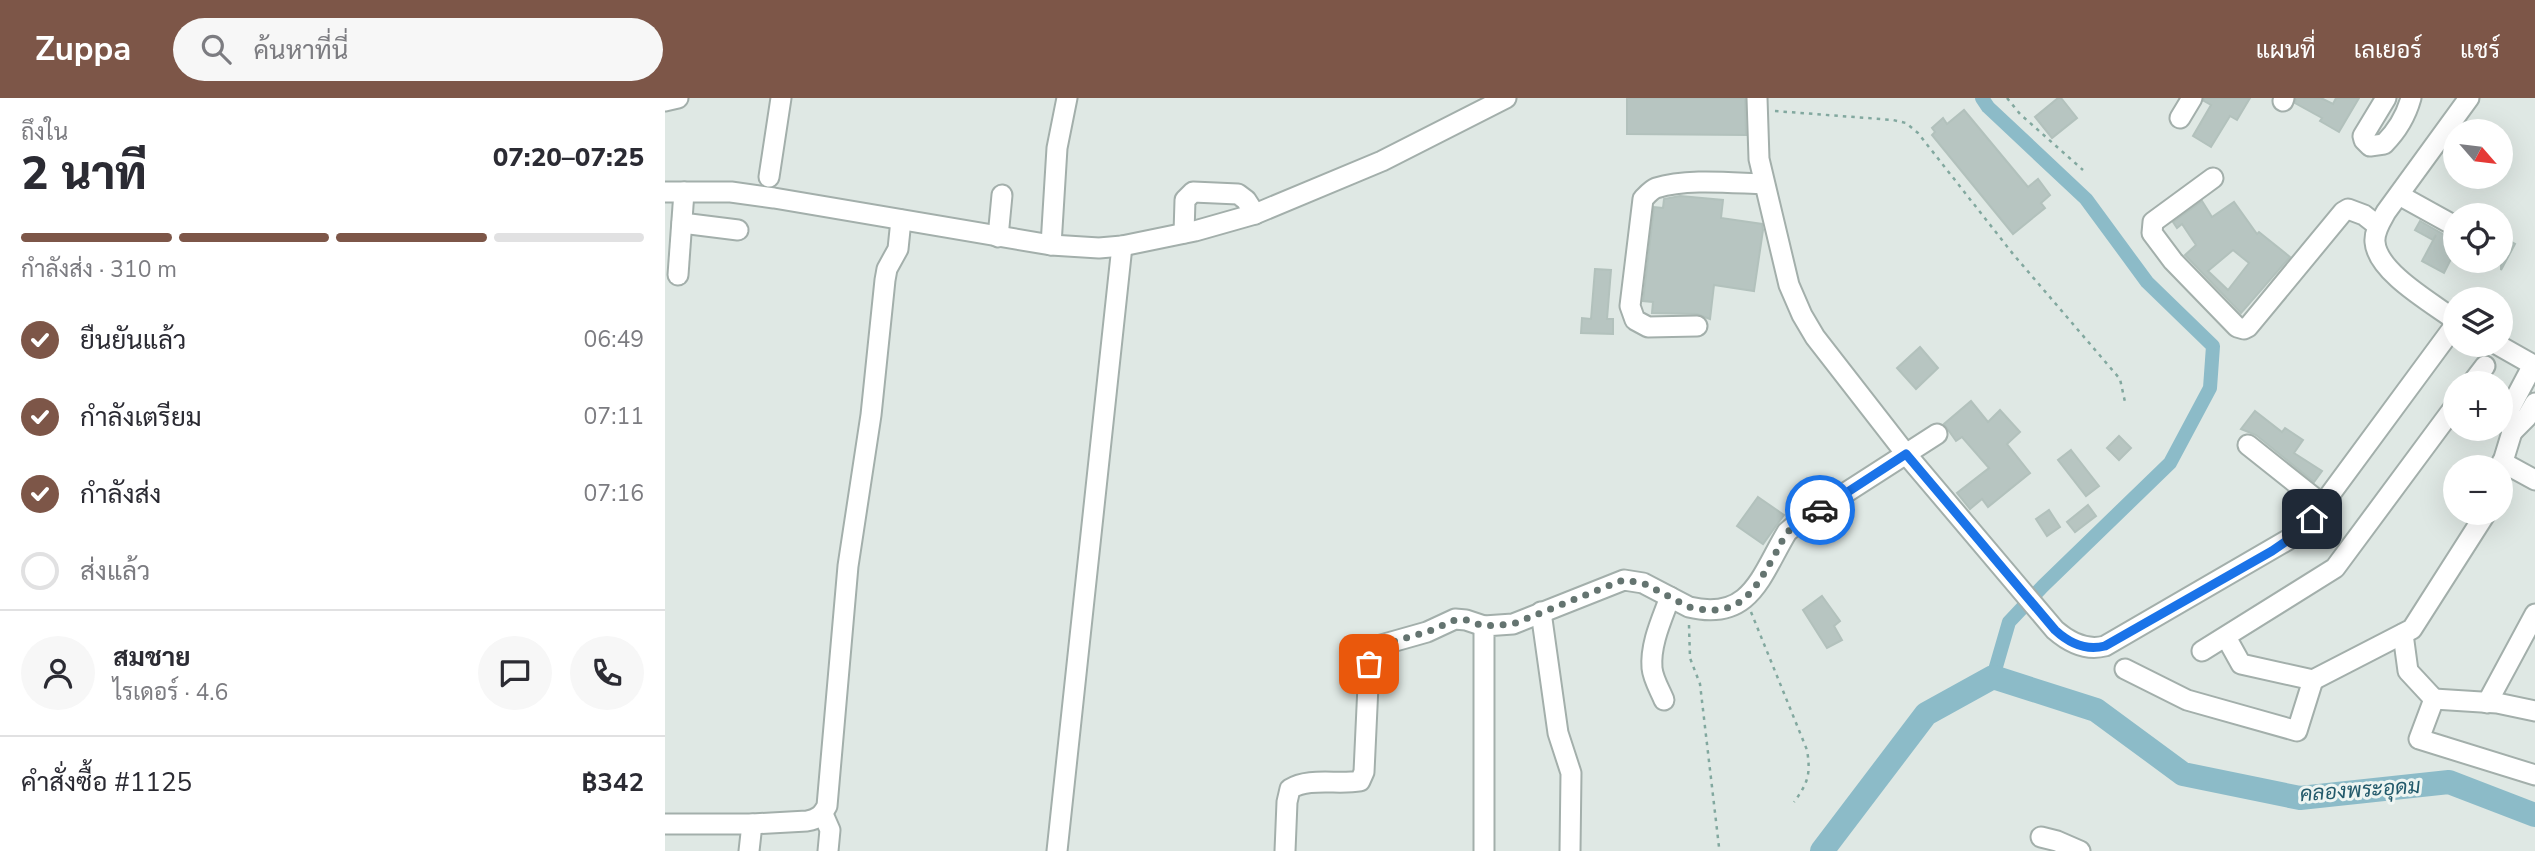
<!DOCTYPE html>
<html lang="th">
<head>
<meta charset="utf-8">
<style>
  :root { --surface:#fff; --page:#f7f7f7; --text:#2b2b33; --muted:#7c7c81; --line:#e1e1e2; --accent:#7d5648 }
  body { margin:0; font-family:"Nunito Sans",Sarabun,sans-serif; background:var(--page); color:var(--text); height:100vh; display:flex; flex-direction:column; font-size:26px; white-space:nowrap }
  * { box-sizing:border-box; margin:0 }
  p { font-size:23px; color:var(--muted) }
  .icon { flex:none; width:38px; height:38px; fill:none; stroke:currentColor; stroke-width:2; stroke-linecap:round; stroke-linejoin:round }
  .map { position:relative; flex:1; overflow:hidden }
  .drawer { display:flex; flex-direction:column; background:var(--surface); width:665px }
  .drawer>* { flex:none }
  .needle { width:46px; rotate:118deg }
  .controls { position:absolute; left:1778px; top:21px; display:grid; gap:14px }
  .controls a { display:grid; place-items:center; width:70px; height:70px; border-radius:50%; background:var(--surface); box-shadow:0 7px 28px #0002; font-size:35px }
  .pin { position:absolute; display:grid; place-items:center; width:60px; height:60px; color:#fff; margin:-30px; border-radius:14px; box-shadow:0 4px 10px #0006 }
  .courier { position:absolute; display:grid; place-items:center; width:70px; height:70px; margin:-35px; border:5px solid #1a73e8; border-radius:50%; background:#fff; color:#222; box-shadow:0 2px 9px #0007 }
  .headline em { font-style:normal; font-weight:800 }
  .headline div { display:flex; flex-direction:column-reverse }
  .headline { display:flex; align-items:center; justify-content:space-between; height:119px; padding:0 21px }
  h1 { font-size:46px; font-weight:800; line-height:52px }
  .bar { display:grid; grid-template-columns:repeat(4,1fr); gap:10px 7px; align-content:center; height:84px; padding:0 21px }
  .bar i { height:9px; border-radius:5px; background:var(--line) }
  .bar .current { background:var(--accent) }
  .bar p { grid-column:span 4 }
  .line { display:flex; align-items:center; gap:18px; padding:0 21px; border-top:2px solid var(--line) }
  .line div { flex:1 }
  .round { display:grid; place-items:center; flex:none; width:74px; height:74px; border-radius:37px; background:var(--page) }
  ol { padding:0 21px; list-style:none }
  li { display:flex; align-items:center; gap:21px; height:77px }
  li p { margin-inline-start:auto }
  li .icon { padding:7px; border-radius:50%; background:var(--accent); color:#fff; stroke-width:4 }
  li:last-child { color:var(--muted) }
  li i { width:38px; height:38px; border:4px solid var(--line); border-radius:50% }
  header { display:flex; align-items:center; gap:42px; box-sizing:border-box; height:98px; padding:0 35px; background:var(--accent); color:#fff }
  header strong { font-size:33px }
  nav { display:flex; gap:38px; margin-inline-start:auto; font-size:24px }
  .search { width:490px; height:63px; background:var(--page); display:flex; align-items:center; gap:18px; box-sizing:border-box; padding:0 24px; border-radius:38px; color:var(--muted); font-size:26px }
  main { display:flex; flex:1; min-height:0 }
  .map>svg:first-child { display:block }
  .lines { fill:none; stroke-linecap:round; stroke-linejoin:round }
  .canal { stroke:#8cbbc8; stroke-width:14 }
  .river { stroke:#8cbbc8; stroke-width:24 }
  .building { fill:#b7c5c1; stroke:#b2c1bc; stroke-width:2; fill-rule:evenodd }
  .minor-casing { stroke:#a3afab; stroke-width:23 }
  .path { stroke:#82a89f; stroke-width:2.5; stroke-dasharray:3.5 5; stroke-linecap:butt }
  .minor { stroke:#fff; stroke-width:19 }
  .done { stroke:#647470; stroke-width:7; stroke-dasharray:0 12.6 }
  .route { stroke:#1a73e8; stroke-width:9 }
  .labels { text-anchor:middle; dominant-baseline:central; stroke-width:6; stroke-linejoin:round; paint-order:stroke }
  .water-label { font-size:21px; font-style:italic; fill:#235a6b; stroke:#eef5f2 }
</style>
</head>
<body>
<header>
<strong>Zuppa</strong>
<div class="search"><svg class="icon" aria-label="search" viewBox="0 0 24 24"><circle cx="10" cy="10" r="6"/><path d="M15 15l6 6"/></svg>ค้นหาที่นี่</div>
<nav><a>แผนที่</a><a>เลเยอร์</a><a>แชร์</a></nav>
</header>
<main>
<section class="drawer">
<div class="headline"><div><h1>2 นาที</h1><p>ถึงใน</p></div><em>07:20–07:25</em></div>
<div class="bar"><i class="current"></i><i class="current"></i><i class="current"></i><i></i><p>กำลังส่ง · 310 m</p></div>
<ol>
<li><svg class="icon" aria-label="check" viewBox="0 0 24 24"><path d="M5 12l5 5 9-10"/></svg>ยืนยันแล้ว<p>06:49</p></li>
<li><svg class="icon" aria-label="check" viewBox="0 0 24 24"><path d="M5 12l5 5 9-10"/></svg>กำลังเตรียม<p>07:11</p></li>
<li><svg class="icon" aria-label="check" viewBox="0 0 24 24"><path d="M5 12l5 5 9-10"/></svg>กำลังส่ง<p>07:16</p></li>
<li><i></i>ส่งแล้ว</li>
</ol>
<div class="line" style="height:126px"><a class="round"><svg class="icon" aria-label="person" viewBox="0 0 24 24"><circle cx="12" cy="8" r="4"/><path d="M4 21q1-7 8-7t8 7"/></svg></a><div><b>สมชาย</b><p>ไรเดอร์ · 4.6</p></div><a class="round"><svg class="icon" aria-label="chat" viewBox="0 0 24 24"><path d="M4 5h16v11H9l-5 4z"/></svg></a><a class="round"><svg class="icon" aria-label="phone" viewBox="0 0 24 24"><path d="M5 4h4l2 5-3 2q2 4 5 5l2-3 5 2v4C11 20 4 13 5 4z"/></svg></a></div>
<div class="line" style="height:91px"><div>คำสั่งซื้อ #1125</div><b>฿342</b></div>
</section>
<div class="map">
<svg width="1870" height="753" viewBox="0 0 1870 753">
  <rect width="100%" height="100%" fill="#dfe8e4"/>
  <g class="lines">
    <path class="canal" d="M1317,0l6,9 98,92 61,83 66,64 -3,42 -40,75 -127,123 -34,36 -16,55"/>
    <path class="river" d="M1157,753l104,-137 67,-37 103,33 87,64 117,24 149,-16 86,33"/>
  </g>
  <g class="building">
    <path d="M962,0h118l1,37 -119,-1z"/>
    <path d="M1393,0h3l16,20 -25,20 -17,-21z"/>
    <path d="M1539,0h46l-13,22 -7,-4 -19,31 -18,-11 18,-31 -7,-4z"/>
    <path d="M1631,0h25l12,6 3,-6h23l-20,34 -19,-11 2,-3 -27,-15z"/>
    <path d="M1299,12l64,77 10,-8 12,16 -9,8 4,5 -32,26 -81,-99 3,-3 -3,-4 11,-10 4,6z"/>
    <path d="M1015,98l43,4 -2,18 41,6 1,6 -9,61 -40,-6 -4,34 -13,-5 -45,-1 1,-11 -10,-1 11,-94 9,1 1,-9z"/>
    <path d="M1537,103l10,16 22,-15 23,32 2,-2 31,25 -49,56 -56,-58 11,-10 -14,-21 -5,4 -4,-6zM1568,152l16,13 -21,27 -20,-19z"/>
    <path d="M1755,123l35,20v10l-11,22 -22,-12 14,-26 -3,5 -18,-10z"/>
    <path d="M1836,138l14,8 -14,26z"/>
    <path d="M930,171l16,1 -4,49h6v15l-32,-1 1,-15 9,1z"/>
    <path d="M1255,249l18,21 -22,21 -19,-21z"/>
    <path d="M1306,303l17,21 12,-12 20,22 -13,12 23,29 -42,34 -6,-8 -12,10 -13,-16 32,-25 -27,-31 -6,4 -12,-17z"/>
    <path d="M1590,313l27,21 3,-4 18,12 -9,13 28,18 -8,11 -58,-47 -15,-6z"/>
    <path d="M1454,338l12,12 -12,12 -12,-12z"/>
    <path d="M1406,352l28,36 -13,10 -28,-36z"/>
    <path d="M1093,399l26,18 -21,29 -26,-18z"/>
    <path d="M1423,407l8,11 -21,16 -8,-10z"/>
    <path d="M1384,412l11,17 -13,9 -11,-17z"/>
    <path d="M1157,498l18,25 -6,5 8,14 -15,8 -24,-38z"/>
  </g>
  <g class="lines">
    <g class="minor-casing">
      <g id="minor">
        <path d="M1092,0l2,61 30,126 13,30 13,22 91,117 149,176c15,13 31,21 50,16l186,-108 21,-19 143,-194"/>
        <path d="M1721,0l-23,38 1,4 6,6 14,-2c13,-13 22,-28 27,-46"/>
        <path d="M0,3l13,-3"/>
        <path d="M1618,3l1,-3"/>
        <path d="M1515,20l12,-20"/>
        <path d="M104,79l12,-79"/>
        <path d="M1548,80l-60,44 -1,11 21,28 64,66 7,2 4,-2 95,-115 5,-3 16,6 14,11"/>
        <path d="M0,94h66l43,6 277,47 48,3 23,-2 73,-15 60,-17 127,-53 124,-63"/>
        <path d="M1734,97l56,31"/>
        <path d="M17,125l56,7"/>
        <path d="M519,135l1,-33 8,-8 45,2 8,6 9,14"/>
        <path d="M333,139l4,-42"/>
        <path d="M386,147l6,-97 10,-50"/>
        <path d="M13,177l6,-83"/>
        <path d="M1790,222c-23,-17 -78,-48 -80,-78 -1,-11 6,-21 11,-30l83,-114"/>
        <path d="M1032,228l-49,1 -13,-7 -5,-14 13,-107c4,-4 8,-9 13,-11 31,-10 76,-5 108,-4"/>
        <path d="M1833,247l37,21"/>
        <path d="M1868,267l-26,49 5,18 15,-15 8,-14"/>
        <path d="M1807,285l13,-17"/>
        <path d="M1583,347l74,59"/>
        <path d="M1837,364l33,18"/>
        <path d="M1836,370l11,-36"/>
        <path d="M876,514l17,121 13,40 -1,78"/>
        <path d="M1738,536l5,37 26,28 -15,40 116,36"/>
        <path d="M1561,539l15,27 72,16 99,-51 74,-116"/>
        <path d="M1537,553l133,-83 120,-162"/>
        <path d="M1460,571l62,31 110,31 16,-51"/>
        <path d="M1769,601l63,4 38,8"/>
        <path d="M999,602c-4,-10 -11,-21 -12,-32 -2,-24 10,-49 18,-71"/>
        <path d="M1822,605l48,-89"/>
        <path d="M158,716l7,16 -2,21"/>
        <path d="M0,726h87l55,-3c11,-2 15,-6 20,-15l21,-240 23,-151 14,-135 2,-11 11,-20 3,-29"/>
        <path d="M1376,739l16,4 23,10"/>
        <path d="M84,753l3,-27"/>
        <path d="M392,753l65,-605"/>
        <path d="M620,753l2,-49 3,-13c19,-12 48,-4 70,-8l4,-9 5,-108 3,-12 9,-7 46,-13 28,-13 11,1 18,6"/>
        <path d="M819,753v-225l29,-2 111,-44 19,3 46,24c62,15 72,-32 98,-75l7,-6 143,-92"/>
      </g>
    </g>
    <g class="path">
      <path d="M1342,0l13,16 63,56"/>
      <path d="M1110,13l118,9 13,3 12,10 95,121 107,125 5,23"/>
      <path d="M1086,514l56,138c4,24 1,33 -13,52"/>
      <path d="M1024,527l1,33 10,26 19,163"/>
    </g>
    <use href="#minor" class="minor"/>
  </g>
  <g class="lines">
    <path class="done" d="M704,566l3,-12 9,-7 46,-13 28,-12h11l17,6 30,-2 110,-44 20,3 46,24c49,12 64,-13 85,-51 5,-8 8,-17 14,-24 8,-10 21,-16 32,-22"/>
    <path class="route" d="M1155,412l86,-56 149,176c14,13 31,21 50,16l167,-95 19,-13 21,-19"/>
  </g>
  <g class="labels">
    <g class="water-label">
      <text transform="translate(1695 692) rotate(-4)">คลองพระอุดม</text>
    </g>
  </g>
</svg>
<div class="controls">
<a><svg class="needle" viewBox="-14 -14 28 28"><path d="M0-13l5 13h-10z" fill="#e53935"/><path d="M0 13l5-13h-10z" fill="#7c7c81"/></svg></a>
<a><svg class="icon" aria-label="locate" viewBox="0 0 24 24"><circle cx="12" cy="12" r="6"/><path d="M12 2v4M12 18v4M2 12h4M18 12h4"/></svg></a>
<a><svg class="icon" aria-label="layers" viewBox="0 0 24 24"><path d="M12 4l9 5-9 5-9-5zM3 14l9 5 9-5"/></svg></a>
<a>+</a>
<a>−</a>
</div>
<div class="pin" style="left:704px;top:566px;background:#ea580c"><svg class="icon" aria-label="bag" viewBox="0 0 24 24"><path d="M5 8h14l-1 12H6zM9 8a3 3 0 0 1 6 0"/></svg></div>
<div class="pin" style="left:1647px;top:421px;background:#1f2937"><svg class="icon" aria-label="home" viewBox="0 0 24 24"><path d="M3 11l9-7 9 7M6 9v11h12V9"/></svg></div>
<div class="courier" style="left:1155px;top:412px"><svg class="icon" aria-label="car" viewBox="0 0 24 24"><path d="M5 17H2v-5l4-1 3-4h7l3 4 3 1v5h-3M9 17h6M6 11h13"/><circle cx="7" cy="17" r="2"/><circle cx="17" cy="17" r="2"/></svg></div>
</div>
</main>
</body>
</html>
